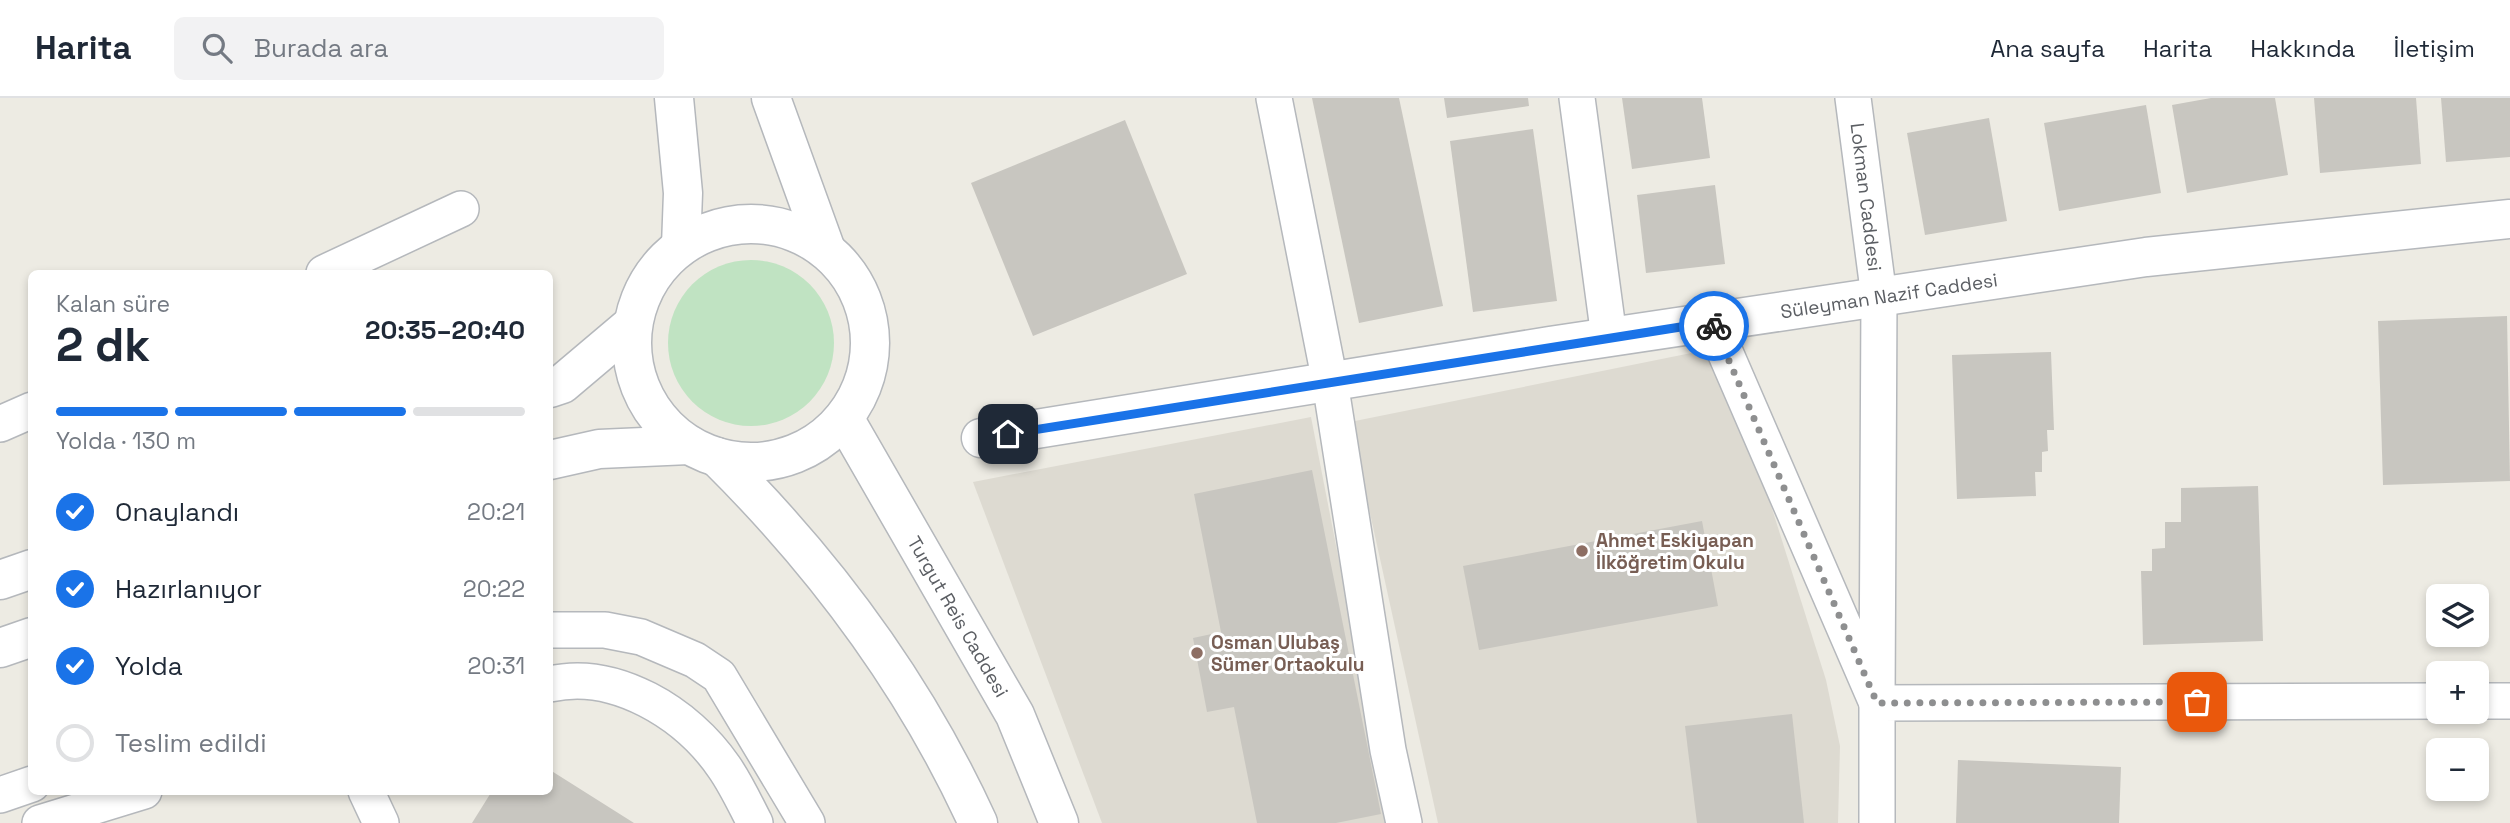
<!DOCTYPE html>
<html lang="tr">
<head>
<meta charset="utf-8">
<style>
  :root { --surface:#fff; --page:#f2f2f3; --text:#1f2937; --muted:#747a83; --line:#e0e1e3; --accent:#1a73e8 }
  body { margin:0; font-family:"Space Grotesk",sans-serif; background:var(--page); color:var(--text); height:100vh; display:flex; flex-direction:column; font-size:26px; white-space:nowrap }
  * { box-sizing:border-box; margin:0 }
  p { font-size:23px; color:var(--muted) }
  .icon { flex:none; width:38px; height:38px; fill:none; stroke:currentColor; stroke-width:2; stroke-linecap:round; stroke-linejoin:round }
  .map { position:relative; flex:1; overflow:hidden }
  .details { position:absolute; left:28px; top:172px; width:525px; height:525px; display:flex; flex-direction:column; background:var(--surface); border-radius:10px; box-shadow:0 4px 10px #0003 }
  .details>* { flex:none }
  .fabs { position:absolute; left:2426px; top:486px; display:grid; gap:14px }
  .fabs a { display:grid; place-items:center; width:63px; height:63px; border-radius:10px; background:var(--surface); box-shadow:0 4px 10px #0003; font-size:35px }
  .pin { position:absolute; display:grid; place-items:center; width:60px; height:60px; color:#fff; margin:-30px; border-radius:14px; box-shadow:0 4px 10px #0006 }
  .courier { position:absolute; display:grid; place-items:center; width:70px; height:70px; margin:-35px; border:5px solid #1a73e8; border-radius:50%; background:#fff; color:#222; box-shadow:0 2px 9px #0007 }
  .summary em { font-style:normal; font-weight:600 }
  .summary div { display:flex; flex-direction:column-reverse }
  .summary { display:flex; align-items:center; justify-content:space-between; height:119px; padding:0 28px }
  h1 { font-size:46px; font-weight:600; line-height:52px }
  .bar { display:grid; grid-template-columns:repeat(4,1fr); gap:10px 7px; align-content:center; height:84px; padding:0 28px }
  .bar i { height:9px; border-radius:5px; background:var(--line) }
  .bar .on { background:var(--accent) }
  .bar p { grid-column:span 4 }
  ol { padding:0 28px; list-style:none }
  li { display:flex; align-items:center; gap:21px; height:77px }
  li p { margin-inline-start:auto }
  li .icon { padding:7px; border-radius:50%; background:var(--accent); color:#fff; stroke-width:4 }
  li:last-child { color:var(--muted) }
  li i { width:38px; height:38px; border:4px solid var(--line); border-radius:50% }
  header { display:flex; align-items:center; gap:42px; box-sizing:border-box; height:98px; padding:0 35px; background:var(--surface); border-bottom:2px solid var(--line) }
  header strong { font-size:33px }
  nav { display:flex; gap:38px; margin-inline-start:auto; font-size:24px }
  .search { width:490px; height:63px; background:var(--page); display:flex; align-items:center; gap:18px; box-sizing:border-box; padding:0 24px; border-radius:10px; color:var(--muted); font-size:26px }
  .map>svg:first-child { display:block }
  .education { fill:#dddad1 }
  .green { fill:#c0e3c2 }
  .building { fill:#c8c6c0 }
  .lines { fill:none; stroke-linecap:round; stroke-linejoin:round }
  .minor-casing { stroke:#b5b8bc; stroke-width:38 }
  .tertiary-casing { stroke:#b5b8bc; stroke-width:41 }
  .minor { stroke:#fff; stroke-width:35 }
  .tertiary { stroke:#fff; stroke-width:38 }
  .done { stroke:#8e8f90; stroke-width:7; stroke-dasharray:0 12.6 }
  .route { stroke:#1a73e8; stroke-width:9 }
  .education-dot { fill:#8d6e63; stroke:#fff; stroke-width:2.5 }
  .labels { text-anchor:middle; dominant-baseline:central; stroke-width:6; stroke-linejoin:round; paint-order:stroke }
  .street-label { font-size:19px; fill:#5b5e63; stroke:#fff }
  .education-label { font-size:19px; font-weight:bold; fill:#785e54; stroke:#fff; text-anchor:start }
</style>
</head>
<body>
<header>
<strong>Harita</strong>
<div class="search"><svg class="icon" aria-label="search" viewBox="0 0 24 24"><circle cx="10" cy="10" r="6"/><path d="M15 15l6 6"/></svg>Burada ara</div>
<nav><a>Ana sayfa</a><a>Harita</a><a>Hakkında</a><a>İletişim</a></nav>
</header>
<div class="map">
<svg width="2510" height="725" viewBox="0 0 2510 725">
  <rect width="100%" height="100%" fill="#edebe3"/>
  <g class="education">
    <path d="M1721,249l105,333 14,66 -2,77h-400l-88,-401z"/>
    <path d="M1311,319l79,406h-288l-129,-341z"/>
  </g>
  <circle class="green" cx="751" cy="245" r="83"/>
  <g class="building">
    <path d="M1312,0h87l44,208 -84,17z"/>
    <path d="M1444,0h84l1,8 -82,12z"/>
    <path d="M1622,0h80l8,60 -78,11z"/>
    <path d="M2211,0h64l13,77 -101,18 -15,-88z"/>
    <path d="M2314,0h102l5,66 -101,9z"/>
    <path d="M2441,0h69v59l-64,5z"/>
    <path d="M2146,7l15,88 -102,18 -15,-88z"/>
    <path d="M1989,20l18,103 -82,14 -18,-102z"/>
    <path d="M1125,22l62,154 -154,62 -62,-153z"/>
    <path d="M1533,31l24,172 -84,11 -23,-171z"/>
    <path d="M1715,87l10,79 -79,9 -9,-78z"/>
    <path d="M2507,218l3,165 -127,4 -5,-164z"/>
    <path d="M2051,254l3,78h-7l1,21 -6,1v20h-7l1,24 -79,3 -5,-144z"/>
    <path d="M1312,372l69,344 -45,9h-79l-23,-116 -27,5 -14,-74 28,-6 -27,-138z"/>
    <path d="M2258,388l5,155 -120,4 -2,-74h11v-22l13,-1v-26h16v-34z"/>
    <path d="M1702,423l16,85 -239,44 -16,-84z"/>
    <path d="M1792,616l12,109h-107l-12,-97z"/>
    <path d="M1958,662l163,7 -2,56h-163z"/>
    <path d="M550,672l84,53h-162l20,-32h58z"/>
  </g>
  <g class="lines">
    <g class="minor-casing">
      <g id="minor">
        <path d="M1274,0l56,284 58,368 16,73"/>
        <path d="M1577,0l32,239"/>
        <path d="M324,175l137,-64"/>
        <path d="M1712,224l165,381 2,-406 -26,-199"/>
        <path d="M0,326l32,-14"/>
        <path d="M550,532h55l36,7 54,23 24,16 88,147"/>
        <path d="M550,586c65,-15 137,29 174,83 12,17 21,37 31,56"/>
        <path d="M2476,603h34"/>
        <path d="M366,693l15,32"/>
        <path d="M0,697l32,-11"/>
        <path d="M40,725l104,-32"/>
        <path d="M1877,725v-120l561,-2"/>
      </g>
    </g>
    <g class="tertiary-casing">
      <g id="tertiary">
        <path d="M674,0l9,95 -2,53"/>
        <path d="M771,0l55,152"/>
        <circle cx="751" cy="245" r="119"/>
        <path d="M550,290l12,-4 71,-60"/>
        <path id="s1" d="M844,320l171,297 44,108"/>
        <path id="s2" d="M981,340l569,-92 596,-89 364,-38"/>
        <path d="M717,359c108,107 198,228 261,366"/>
        <path d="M550,362l49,-11 90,-4"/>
        <path d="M0,482l32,-11"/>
        <path d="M0,550l32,-11"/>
      </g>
    </g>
    <use href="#minor" class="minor"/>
    <use href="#tertiary" class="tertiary"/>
  </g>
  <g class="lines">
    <path class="done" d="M1714,228l163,377 320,-1"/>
    <path class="route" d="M1008,336l704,-112 2,4"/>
  </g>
  <g class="education-dot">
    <circle cx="1582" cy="453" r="7"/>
    <circle cx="1197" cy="555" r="7"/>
  </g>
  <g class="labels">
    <g class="street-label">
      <text transform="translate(1866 99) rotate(83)">Lokman Caddesi</text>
      <text stroke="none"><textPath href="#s2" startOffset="919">Süleyman Nazif Caddesi</textPath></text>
      <text stroke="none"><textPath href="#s1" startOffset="229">Turgut Reis Caddesi</textPath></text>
    </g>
    <g class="education-label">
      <text x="1596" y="442">Ahmet Eskiyapan<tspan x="1596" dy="22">İlköğretim Okulu</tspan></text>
      <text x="1211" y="544">Osman Ulubaş<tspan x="1211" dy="22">Sümer Ortaokulu</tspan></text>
    </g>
  </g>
</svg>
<div class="fabs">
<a><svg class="icon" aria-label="layers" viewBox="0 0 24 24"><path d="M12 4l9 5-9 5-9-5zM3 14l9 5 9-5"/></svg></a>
<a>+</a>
<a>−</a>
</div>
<div class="pin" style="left:2197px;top:604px;background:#ea580c"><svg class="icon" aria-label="bag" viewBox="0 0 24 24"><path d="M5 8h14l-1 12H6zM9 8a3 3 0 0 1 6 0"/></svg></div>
<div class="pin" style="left:1008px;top:336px;background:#1f2937"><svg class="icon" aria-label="home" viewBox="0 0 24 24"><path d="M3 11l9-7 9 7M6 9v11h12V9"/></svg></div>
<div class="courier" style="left:1714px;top:228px"><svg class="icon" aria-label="bike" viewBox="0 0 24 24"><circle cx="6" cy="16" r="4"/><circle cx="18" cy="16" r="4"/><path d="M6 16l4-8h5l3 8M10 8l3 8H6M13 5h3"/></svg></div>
<section class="details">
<div class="summary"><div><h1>2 dk</h1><p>Kalan süre</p></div><em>20:35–20:40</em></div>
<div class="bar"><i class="on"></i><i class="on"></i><i class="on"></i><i></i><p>Yolda · 130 m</p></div>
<ol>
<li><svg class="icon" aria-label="check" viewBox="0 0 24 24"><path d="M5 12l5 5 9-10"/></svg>Onaylandı<p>20:21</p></li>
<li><svg class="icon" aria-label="check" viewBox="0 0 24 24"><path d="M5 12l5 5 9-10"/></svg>Hazırlanıyor<p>20:22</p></li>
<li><svg class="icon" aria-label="check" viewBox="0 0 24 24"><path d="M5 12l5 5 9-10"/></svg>Yolda<p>20:31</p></li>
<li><i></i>Teslim edildi</li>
</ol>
</section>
</div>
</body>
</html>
